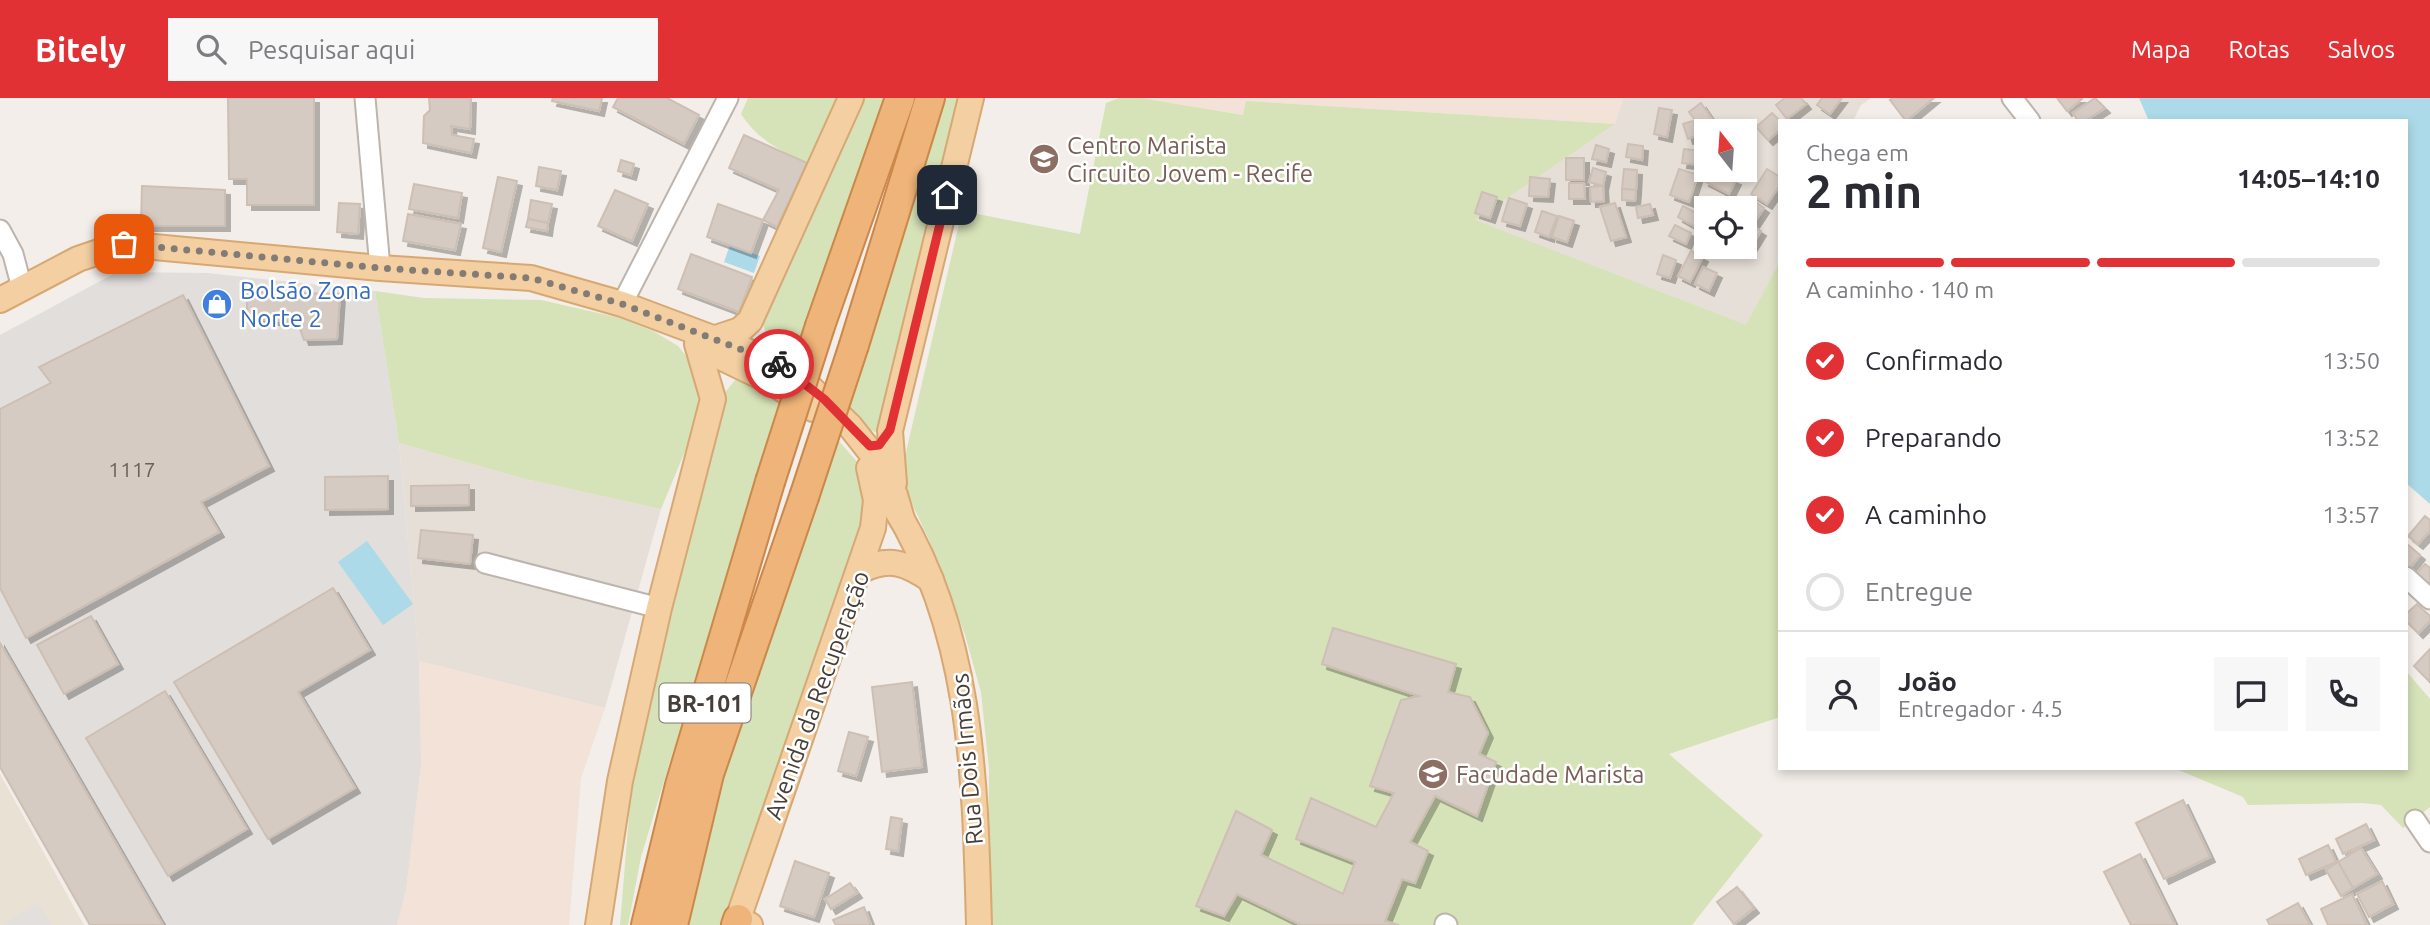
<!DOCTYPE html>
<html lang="pt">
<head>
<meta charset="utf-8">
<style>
  :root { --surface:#fff; --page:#f7f7f7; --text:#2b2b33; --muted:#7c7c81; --line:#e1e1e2; --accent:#e23134 }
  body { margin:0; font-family:Ubuntu,sans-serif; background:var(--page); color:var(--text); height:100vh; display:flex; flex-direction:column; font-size:26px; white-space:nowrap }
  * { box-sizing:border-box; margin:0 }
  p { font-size:23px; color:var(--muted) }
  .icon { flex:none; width:38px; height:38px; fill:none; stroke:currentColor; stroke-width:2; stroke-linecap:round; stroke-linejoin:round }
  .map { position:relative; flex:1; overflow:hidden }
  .drawer { position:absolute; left:1778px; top:21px; width:630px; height:651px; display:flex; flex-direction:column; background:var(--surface); border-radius:0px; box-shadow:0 4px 10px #0003 }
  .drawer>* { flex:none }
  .needle { width:46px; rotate:343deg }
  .tools { position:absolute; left:1694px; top:21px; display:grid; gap:14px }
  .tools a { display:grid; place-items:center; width:63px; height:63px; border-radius:0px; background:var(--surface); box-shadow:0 4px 10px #0003; font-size:35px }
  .pin { position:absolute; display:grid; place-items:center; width:60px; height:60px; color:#fff; margin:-30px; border-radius:14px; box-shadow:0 4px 10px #0006 }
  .courier { position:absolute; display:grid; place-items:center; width:70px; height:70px; margin:-35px; border:5px solid #e23134; border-radius:50%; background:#fff; color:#222; box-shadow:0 2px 9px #0007 }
  .overview em { font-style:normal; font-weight:700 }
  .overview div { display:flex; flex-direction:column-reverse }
  .overview { display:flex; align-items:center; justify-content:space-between; height:119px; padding:0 28px }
  h1 { font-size:46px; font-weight:700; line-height:52px }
  .bar { display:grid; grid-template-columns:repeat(4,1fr); gap:10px 7px; align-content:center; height:84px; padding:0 28px }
  .bar i { height:9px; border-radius:5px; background:var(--line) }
  .bar .selected { background:var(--accent) }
  .bar p { grid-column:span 4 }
  .line { display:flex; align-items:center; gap:18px; padding:0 28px; border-top:2px solid var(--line) }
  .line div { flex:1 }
  .round { display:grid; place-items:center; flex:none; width:74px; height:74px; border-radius:0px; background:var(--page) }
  ol { padding:0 28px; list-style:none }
  li { display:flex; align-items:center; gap:21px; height:77px }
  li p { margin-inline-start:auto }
  li .icon { padding:7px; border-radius:50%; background:var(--accent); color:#fff; stroke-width:4 }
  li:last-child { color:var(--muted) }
  li i { width:38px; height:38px; border:4px solid var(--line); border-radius:50% }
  header { display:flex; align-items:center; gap:42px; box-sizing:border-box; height:98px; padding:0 35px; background:var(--accent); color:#fff }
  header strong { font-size:33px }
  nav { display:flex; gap:38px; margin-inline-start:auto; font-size:24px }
  .search { width:490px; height:63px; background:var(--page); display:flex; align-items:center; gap:18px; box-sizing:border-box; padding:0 24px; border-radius:0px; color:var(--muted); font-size:26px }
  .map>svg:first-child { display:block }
  .residential { fill:#e6dfd8; fill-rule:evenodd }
  .commercial { fill:#f2e2d7 }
  .industrial { fill:#e2dedb }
  .education { fill:#eae1d5 }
  .green { fill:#d6e2b7 }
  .parking { fill:#e2dfdd }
  .water { fill:#addae8 }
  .building { fill:#d6cbc3; stroke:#cdbfb4; stroke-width:2; filter:url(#shadow) }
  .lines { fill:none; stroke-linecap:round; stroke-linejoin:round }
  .minor-casing { stroke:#bdb5ad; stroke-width:23 }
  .major-casing { stroke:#d7a874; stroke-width:28 }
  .highway-casing { stroke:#cc874a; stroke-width:32 }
  .minor { stroke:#fff; stroke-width:19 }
  .major { stroke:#f3cfa2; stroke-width:24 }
  .highway { stroke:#eeb479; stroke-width:28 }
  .highway-bridge-casing { stroke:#cc874a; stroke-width:32; stroke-linecap:butt }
  .highway-bridge { stroke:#eeb479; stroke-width:28 }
  .done { stroke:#837c76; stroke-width:7; stroke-dasharray:0 12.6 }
  .route { stroke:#e23134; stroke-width:9 }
  .labels { text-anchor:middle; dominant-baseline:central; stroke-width:5; stroke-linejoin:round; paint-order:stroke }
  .number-label { font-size:21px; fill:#6a615b }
  .shield { fill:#fff; stroke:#7e7874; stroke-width:2 }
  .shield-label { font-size:23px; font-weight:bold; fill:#463e38 }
  .education-label { font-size:24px; fill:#785e54; stroke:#fff; text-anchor:start }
  .shop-label { font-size:24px; fill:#366cbe; stroke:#fff; text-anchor:start }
  .street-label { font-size:24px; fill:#463e38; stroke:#fff }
</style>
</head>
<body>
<header>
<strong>Bitely</strong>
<div class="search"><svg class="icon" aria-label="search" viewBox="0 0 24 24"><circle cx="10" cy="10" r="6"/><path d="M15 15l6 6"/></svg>Pesquisar aqui</div>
<nav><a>Mapa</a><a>Rotas</a><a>Salvos</a></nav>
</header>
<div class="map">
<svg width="2430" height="827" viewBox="0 0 2430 827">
  <defs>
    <filter id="shadow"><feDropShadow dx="5" dy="5" stdDeviation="0" flood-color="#0004"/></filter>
  </defs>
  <rect width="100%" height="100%" fill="#f3eee9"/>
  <g class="residential">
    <path d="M1623,0h248l-10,7 -8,16h-73v140l-34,65 -272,-106 141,-96zM1706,33h39v39h-39zM1706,110h39v39h-39z"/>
    <path d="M399,345l122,35 140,31 -56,199 -186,-47z"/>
  </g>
  <g class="commercial">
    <path d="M1141,0h482l-8,26 -369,-23 -2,14z"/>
    <path d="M419,563l186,47 -24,70 -12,147h-172l9,-35 15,-124z"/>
  </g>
  <path class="industrial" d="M117,174l91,1 167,18 24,152 20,218 2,105 -15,124 -9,35h-307l-90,-158v-432z"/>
  <path class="education" d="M0,676l84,151h-84z"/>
  <g class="green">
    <path d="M748,0h89l-30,65c-28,-13 -49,-23 -66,-49z"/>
    <path d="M863,0h22l-88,259c-20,0 -28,-16 -34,-32z"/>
    <path d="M944,0h13l-78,336 -35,-17z"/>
    <path d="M1119,0h22l102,17 3,-14 369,23 -140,96 271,105 34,-64v456l-111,37 94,81 -71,90h-700l-4,-42 1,-114 -8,-77 -16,-57 -36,-95 -29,-62 62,-267 118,23 26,-131z"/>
    <path d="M375,193l49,7 117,2 79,18 33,13 25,15 13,16 14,41 -44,106 -140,-31 -122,-35z"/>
    <path d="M737,280l44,18 -140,461 -13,68h-8l12,-146 88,-381z"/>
    <path d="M836,340l34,38 -10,68 -132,381h-41l32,-145z"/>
    <path d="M2406,573l24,28v108l-27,21 -22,-23 -18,-2 -115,2 -5,-8 -69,-29h232z"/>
  </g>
  <path class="parking" d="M38,805l14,22h-49z"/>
  <g class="water">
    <path d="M2139,0h291v406l-24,-21v-362h-257z"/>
    <path d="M730,147l30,11 -6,17 -30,-11z"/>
    <path d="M367,443l46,63 -30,21 -45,-63z"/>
  </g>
  <g class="building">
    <path d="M228,0h86v107h-67v-26h-18z"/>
    <path d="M429,0h42l-1,31 -19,-3 1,9 22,4 -3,14 -48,-10 1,-27 6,-6z"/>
    <path d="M553,0h49l-3,13 -47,-10z"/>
    <path d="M618,0h49l32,17 -15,29 -71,-37z"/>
    <path d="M1785,0h16l5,6 -19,15 -11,-14z"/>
    <path d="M1822,0h20l-12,16 -13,-9z"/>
    <path d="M1893,0h41l-28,23 -16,-21z"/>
    <path d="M2057,0h24l1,1 -15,12z"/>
    <path d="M2095,0l10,10 -20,13h-7l-5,-8z"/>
    <path d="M1701,5l17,25 -12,3v4l-17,-23z"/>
    <path d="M1659,10l13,2 -5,27 -13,-3z"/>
    <path d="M1772,15l8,8v9l-12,10 -12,-13z"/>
    <path d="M1693,23l5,14 -10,4 -5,-15z"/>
    <path d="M744,37l63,28 -30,64 -14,-7 16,-30 -50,-22z"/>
    <path d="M1628,46l15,2 -1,14 -16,-3z"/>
    <path d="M1596,47l13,4 -3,13 -14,-3z"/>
    <path d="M1684,51l18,2 -2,14 -18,-2z"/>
    <rect x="1566" y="60" width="18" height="22"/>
    <path d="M621,62l13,4 -3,11 -13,-4z"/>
    <path d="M539,69l22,4 -4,19 -21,-4z"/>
    <path d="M1593,70l13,4 -3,14 -14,-4z"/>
    <path d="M1624,71l13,1 -1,20 -14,-1z"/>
    <path d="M1679,71l19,6 -9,27 -19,-7z"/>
    <path d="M1767,71l13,8v8l-13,19 -16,-10z"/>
    <path d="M1710,72l26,10 -7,14 -25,-13z"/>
    <path d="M498,79l19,4 -16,71 -18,-4z"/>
    <path d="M1530,79l20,2 -2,18 -19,-1z"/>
    <path d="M1569,85h15l1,16h-16z"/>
    <path d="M414,86l48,9 -4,25 -49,-9z"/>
    <path d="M142,88l83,4v36h-84z"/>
    <path d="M1603,88l1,15 -13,1 -1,-15z"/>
    <path d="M1622,91l14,1 -1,11 -13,-1z"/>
    <path d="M615,92l33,14 -16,37 -34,-15z"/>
    <path d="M1482,94l15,5 -7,21 -15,-5z"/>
    <path d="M1509,100l18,6 -7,22 -18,-5z"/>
    <path d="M1750,100l14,10 -10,15 -9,-6 -2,-9z"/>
    <path d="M531,102l21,4 -4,19 -20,-4z"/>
    <path d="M339,105l21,1 -2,30 -21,-2z"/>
    <path d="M1615,105l11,34 -15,4 -11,-34z"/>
    <path d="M718,106l45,16 -12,33 -44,-16z"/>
    <path d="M1650,106l3,11 -15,3 -2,-11z"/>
    <path d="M1683,108l17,9 -6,11 -16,-9z"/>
    <path d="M1542,113l15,5 -8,21 -14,-5z"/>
    <path d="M408,116l53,10 -6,26 -52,-9z"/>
    <path d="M1559,118l15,5 -7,21 -15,-5z"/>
    <path d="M528,121l20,4 -1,8 -21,-4z"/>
    <path d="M1747,124l14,9 -10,16 -6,-4z"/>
    <path d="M1675,127l16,8 -5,11 -17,-8z"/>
    <path d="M1691,153l12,6 -13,25 -12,-6z"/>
    <path d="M691,156l61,23 -13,35 -61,-23z"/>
    <path d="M1663,157l13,5 -6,18 -13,-4z"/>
    <path d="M1703,169l14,6 -8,18 -14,-7z"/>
    <path d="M247,194l93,2 -3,45 -33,1 -7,-19 -50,-2z"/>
    <path d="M183,197l86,171 -68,36 18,30 -193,106 -26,-50v-179l51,-26 -12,-16z"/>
    <path d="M388,378v33l-63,1v-33z"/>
    <path d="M469,387v20l-58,1v-20z"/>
    <path d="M2425,418l5,4v11l-12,13 -10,-8z"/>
    <path d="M421,432l52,5 -3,29 -52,-6z"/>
    <path d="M2407,446l13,11 -10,13 -4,-2z"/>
    <path d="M2425,466l5,4v19l-15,-12z"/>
    <path d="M333,490l37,62 -72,42 57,96 -87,51 -94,-157z"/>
    <path d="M2417,506l13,12v5l-12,12 -12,-12v-7z"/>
    <path d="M91,518l27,48 -54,30 -27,-49z"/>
    <path d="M1333,530l123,36 -8,28 22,5 18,36 -9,21 17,8 -19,54 -42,-20 -25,46 18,9 -13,32 -13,-4 -17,42 14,4h-98l-64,-31 -13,22 -28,-10 40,-95 36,19 -11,25 82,39 12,-32 -59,-23 15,-41 65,29 18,-34 -24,-7 31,-86 18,-4 -97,-32z"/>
    <path d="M0,545l163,282h-73l-90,-158z"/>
    <path d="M2430,551v29l-2,2 -14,-14z"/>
    <path d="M912,584l10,85 -40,5 -10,-85z"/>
    <path d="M165,593l82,138 -79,47 -82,-138z"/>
    <path d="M849,634l19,5 -12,39 -18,-5z"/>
    <path d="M2183,702l27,57 -46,22 -28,-56z"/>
    <path d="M891,719l11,2 -4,32 -12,-2z"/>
    <path d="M2366,726l8,16 -31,14 -7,-15z"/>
    <path d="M2328,747l8,17 -30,13 -7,-16z"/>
    <path d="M2361,750l16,26 -24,14 -15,-26z"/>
    <path d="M2140,756l35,71h-44l-27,-53z"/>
    <path d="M795,763l34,12 -15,44 -34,-11z"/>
    <path d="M2338,764l15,26 -12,8 -15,-26z"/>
    <path d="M2382,783l11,23 -24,13 -12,-23z"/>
    <path d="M850,785l7,10 -26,16 -6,-10z"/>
    <path d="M1737,789l17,21 -20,16 -17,-22z"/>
    <path d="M2352,796l15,31h-39l-7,-16z"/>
    <path d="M2298,805l12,22h-40l-3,-5z"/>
    <path d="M864,809l7,18h-35l-3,-5z"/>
  </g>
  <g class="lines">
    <g class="minor-casing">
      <g id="minor">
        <path d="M365,0l15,170"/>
        <path d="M2012,0l18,23"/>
        <path d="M0,132l13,24 9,34"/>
        <path d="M622,206l106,-206"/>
        <path d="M485,465l174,45"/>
        <path d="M2406,479l24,22"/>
        <path d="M2415,722l15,22"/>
        <path d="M1445,826l2,1"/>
      </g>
    </g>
    <g class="major-casing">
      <g id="major">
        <path d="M0,202l78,-41 44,-15 258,24 151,10 91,26 141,53 31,15 56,54 26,33 19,36 7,24"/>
        <path d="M716,240l24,-8 10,-9 101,-223"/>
        <path d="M716,257l54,26 43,28"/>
        <path d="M894,385l-4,-52 81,-333"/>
        <path d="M894,408c79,127 81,274 85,419"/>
        <path d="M860,473c29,-15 46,-8 71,9"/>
        <path d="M598,827l22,-144 39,-173 54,-209 -16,-55"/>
        <path d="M750,827l-12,-6 135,-391 3,-28 -7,-32"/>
      </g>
    </g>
    <g class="highway-casing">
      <g id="highway">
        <path d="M820,228l80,-228"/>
        <path d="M854,247l76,-247"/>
        <path d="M646,827l34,-140 90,-303"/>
        <path d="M673,827l36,-151 95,-277"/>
        <path d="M736,827l2,-6"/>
      </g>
    </g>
    <use href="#minor" class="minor"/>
    <use href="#major" class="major"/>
    <use href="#highway" class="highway"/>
    <g class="highway-bridge-casing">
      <g id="highway-bridge">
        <path d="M770,384l50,-156"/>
        <path d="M804,399l50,-152"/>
      </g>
    </g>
    <use href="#highway-bridge" class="highway-bridge"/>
  </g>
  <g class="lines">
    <path class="done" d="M124,146l256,24 151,10 91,26 157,60"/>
    <path class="route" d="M779,266l45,35 46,47 9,-1 11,-15 57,-235"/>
  </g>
  <defs>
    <g id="university-disc" transform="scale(1.575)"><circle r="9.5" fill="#8d6e63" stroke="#fff"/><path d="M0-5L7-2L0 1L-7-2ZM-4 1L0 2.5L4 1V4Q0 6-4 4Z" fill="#fff"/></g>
    <g id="shop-disc" transform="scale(1.575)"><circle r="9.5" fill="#3f7fe0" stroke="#fff"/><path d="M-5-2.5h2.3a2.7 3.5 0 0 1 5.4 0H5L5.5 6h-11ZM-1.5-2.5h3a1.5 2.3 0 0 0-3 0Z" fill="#fff"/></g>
  </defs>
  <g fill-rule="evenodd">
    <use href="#university-disc" x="1044" y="61"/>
    <use href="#shop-disc" x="217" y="206"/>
    <use href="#university-disc" x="1433" y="676"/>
  </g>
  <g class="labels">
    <g class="number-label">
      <text x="132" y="371">1117</text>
    </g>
    <rect class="shield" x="659.5" y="585.5" width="91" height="39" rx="5"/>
    <g class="shield-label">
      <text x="705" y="605">BR-101</text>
    </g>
    <g class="education-label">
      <text x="1067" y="47">Centro Marista<tspan x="1067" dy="28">Circuito Jovem - Recife</tspan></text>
      <text x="1456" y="676">Facudade Marista</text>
    </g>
    <g class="shop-label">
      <text x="240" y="192">Bolsão Zona<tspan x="240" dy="28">Norte 2</tspan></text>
    </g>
    <g class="street-label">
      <text transform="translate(817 597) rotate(-70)">Avenida da Recuperação</text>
      <text transform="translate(967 661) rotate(-95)">Rua Dois Irmãos</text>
    </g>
  </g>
</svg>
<div class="tools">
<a><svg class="needle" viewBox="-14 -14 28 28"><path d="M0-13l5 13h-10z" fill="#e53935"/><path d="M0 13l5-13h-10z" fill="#7c7c81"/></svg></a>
<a><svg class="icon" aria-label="locate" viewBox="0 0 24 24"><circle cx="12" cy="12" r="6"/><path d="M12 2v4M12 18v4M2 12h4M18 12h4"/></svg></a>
</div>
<div class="pin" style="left:124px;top:146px;background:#ea580c"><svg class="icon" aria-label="bag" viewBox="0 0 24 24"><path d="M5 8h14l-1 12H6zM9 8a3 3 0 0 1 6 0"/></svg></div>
<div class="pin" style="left:947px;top:97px;background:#1f2937"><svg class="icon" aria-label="home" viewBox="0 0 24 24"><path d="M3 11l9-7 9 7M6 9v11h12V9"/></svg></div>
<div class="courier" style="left:779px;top:266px"><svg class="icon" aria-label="bike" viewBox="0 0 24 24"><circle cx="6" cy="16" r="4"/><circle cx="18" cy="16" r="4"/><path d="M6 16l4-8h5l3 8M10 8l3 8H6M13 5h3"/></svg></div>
<section class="drawer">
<div class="overview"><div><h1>2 min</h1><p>Chega em</p></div><em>14:05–14:10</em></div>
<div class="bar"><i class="selected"></i><i class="selected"></i><i class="selected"></i><i></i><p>A caminho · 140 m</p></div>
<ol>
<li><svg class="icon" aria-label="check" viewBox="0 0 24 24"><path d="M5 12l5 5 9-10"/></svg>Confirmado<p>13:50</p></li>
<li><svg class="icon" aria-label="check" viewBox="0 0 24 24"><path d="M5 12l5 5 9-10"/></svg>Preparando<p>13:52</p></li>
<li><svg class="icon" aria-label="check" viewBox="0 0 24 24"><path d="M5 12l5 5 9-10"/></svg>A caminho<p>13:57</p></li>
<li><i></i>Entregue</li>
</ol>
<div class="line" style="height:126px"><a class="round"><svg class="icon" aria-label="person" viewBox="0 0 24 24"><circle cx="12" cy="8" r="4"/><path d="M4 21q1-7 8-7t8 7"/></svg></a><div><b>João</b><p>Entregador · 4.5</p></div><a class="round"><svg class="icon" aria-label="chat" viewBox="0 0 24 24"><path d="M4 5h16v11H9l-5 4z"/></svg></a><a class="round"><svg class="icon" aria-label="phone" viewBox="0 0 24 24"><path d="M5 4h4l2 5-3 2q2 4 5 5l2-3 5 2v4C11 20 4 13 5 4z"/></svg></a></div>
</section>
</div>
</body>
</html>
